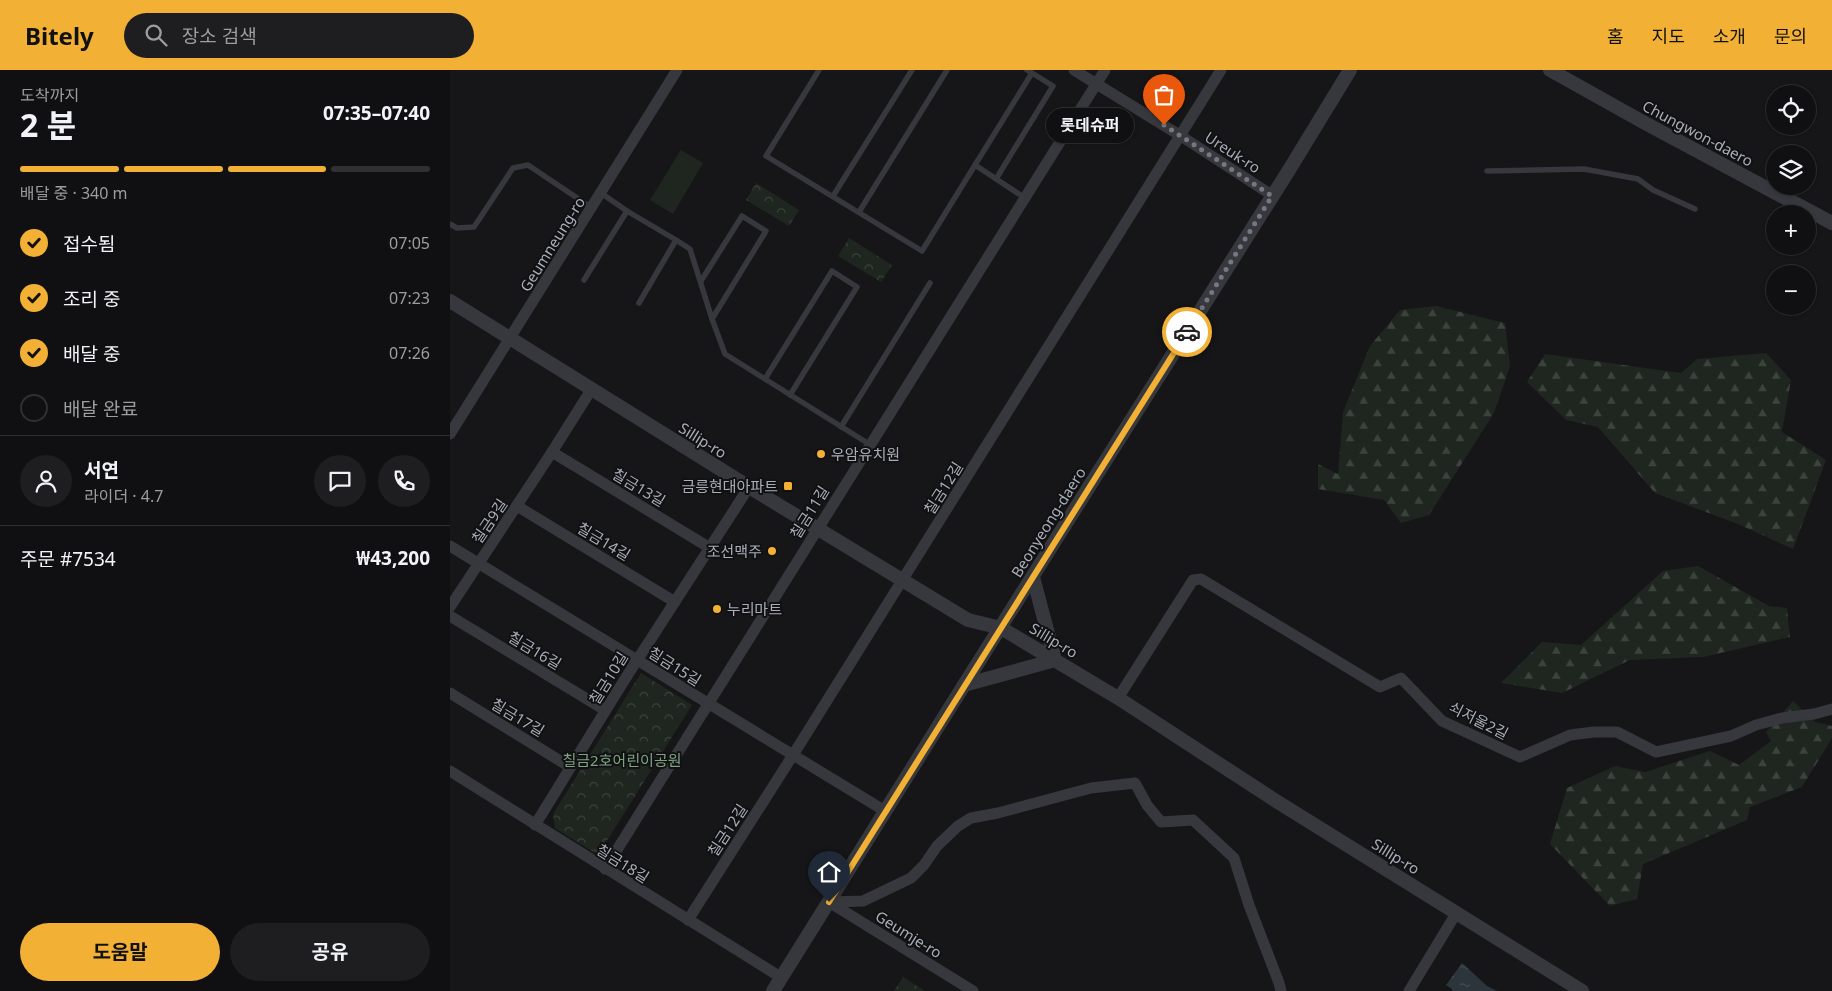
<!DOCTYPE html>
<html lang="ko">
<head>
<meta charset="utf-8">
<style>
  :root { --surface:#101012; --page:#1e1e20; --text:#f1f3f6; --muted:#9c9d9f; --line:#303032; --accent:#f2b134 }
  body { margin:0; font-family:"Noto Sans","Noto Sans KR",sans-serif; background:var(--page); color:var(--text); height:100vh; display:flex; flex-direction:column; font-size:19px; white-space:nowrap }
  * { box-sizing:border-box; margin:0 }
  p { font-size:16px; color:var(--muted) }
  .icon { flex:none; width:28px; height:28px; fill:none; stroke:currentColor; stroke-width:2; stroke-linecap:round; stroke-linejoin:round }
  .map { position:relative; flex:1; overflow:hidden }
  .panel { display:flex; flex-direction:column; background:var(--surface); width:450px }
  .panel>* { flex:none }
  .tools { position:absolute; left:1316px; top:15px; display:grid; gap:10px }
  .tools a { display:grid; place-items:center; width:50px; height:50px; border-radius:50%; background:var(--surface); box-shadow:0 1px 4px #0004,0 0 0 1px var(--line); font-size:25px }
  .pin { position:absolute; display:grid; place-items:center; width:42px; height:42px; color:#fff; margin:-51px -21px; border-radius:50% 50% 50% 0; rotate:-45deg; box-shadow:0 0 5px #0007 }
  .pin .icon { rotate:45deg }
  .courier { position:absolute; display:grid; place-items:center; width:50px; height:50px; margin:-25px; border:4px solid #f2b134; border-radius:50%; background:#fff; color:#222; box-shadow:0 1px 6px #0007 }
  .bubble { position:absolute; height:35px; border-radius:18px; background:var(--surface); box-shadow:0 1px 4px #0004,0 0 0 1px var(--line); font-size:16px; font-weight:700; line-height:35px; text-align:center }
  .overview em { font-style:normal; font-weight:700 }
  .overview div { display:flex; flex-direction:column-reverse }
  .overview { display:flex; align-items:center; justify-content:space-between; height:85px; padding:0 20px }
  h1 { font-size:32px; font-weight:700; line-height:38px }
  .bar { display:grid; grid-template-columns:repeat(4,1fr); gap:8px 5px; align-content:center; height:60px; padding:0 20px }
  .bar i { height:6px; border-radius:4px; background:var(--line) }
  .bar .on { background:var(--accent) }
  .bar p { grid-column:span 4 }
  .line { display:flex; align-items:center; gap:12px; padding:0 20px; border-top:1px solid var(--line) }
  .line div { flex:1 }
  .round { display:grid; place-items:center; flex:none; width:52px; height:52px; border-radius:26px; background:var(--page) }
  ol { padding:0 20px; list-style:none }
  li { display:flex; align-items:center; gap:15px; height:55px }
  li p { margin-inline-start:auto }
  li .icon { padding:5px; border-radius:50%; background:var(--accent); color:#111; stroke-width:4 }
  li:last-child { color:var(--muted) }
  li i { width:28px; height:28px; border:2px solid var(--line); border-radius:50% }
  .action { display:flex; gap:10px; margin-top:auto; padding:10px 20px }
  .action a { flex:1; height:58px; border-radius:30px; background:var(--accent); color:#111; font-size:20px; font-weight:700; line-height:58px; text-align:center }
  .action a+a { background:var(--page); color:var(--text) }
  header { display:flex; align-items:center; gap:30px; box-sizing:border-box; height:70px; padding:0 25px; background:var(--accent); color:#111 }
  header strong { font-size:24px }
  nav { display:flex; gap:28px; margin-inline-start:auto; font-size:18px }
  .search { width:350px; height:45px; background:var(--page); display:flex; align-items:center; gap:12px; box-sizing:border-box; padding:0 18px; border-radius:28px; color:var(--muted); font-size:19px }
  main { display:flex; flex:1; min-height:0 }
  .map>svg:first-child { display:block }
  .forest { fill:url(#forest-firs) }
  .park { fill:url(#park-crowns) }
  .pitch { fill:#1e261f }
  .water { fill:url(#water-ripples) }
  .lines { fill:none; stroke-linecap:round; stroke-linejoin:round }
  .service { stroke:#37383d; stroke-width:5.5 }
  .minor { stroke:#37383d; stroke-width:11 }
  .tertiary { stroke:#37383d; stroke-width:14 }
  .done { stroke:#757880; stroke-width:5; stroke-dasharray:0 9 }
  .route { stroke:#f2b134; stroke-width:6 }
  .poi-dot { fill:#f2b134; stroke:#111113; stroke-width:2 }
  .labels { text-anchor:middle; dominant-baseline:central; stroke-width:4; stroke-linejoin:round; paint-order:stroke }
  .street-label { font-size:15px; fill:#a8adb8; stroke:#111113 }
  .poi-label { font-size:15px; fill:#a8adb8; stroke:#111113; text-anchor:start }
  .park-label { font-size:15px; fill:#7fa381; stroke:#111113 }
</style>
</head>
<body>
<header>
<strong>Bitely</strong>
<div class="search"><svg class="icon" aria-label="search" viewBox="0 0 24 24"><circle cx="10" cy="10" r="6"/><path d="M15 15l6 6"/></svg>장소 검색</div>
<nav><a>홈</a><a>지도</a><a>소개</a><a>문의</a></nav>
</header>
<main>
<section class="panel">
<div class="overview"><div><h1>2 분</h1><p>도착까지</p></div><em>07:35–07:40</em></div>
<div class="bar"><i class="on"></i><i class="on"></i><i class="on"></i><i></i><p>배달 중 · 340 m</p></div>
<ol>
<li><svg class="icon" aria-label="check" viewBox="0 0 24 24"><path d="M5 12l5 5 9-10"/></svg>접수됨<p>07:05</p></li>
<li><svg class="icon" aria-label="check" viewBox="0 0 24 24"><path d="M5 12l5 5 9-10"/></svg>조리 중<p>07:23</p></li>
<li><svg class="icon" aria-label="check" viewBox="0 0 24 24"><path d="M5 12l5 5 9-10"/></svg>배달 중<p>07:26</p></li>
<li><i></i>배달 완료</li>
</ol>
<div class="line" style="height:90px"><a class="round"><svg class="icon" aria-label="person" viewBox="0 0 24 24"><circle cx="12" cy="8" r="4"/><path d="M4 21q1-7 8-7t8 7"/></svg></a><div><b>서연</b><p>라이더 · 4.7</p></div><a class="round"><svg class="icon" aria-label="chat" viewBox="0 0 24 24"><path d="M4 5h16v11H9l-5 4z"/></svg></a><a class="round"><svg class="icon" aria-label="phone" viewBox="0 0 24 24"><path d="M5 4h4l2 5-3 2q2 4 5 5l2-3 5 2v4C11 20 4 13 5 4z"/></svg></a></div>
<div class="line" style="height:65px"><div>주문 #7534</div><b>₩43,200</b></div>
<div class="action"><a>도움말</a><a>공유</a></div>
</section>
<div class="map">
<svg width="1382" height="921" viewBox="0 0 1382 921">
  <defs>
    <pattern id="forest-firs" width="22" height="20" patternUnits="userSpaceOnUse" patternTransform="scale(1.25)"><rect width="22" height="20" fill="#1e261f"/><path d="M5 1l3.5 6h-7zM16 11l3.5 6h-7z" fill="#3c433d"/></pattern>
    <pattern id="park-crowns" width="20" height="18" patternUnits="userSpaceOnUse" patternTransform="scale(1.25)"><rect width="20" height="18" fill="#1e261f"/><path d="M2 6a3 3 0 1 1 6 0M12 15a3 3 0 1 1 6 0" fill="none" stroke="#3c433d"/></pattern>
    <pattern id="water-ripples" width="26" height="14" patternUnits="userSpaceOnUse" patternTransform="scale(1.25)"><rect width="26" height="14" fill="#2c353c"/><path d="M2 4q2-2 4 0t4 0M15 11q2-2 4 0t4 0" fill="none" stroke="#485056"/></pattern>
  </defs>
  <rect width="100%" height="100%" fill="#161618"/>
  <g class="forest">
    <path d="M986,236l69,17 5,43 -16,47 -65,102 -28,8 -17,-23 -66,-11v-25l20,10 5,-62 27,-66 30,-36z"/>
    <path d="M1316,283l25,27 -9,52 44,28 -33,89 -55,-25 -83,-31 -57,-66 -32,-7 -39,-38 18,-28 136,19 16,-14z"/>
    <path d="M1248,496l71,40 18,2 3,29 -87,20 -73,3 -68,33 -61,-10 41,-41 39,3 82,-74z"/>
    <path d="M1343,631l22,21 17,4v12l-30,49 -52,20 -3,13 -104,44 -6,35 -27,7 -60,-62 17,-56 48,-22 30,6 65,-21 29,14 32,-24 -5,-9z"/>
  </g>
  <g class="park">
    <path d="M306,113l43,27 -10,16 -43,-26z"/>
    <path d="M399,168l43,27 -11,17 -43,-26z"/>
    <path d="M191,603l51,32 -94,150 -43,-27 -2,-14z"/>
    <path d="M453,907l22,14h-31z"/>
  </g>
  <path class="pitch" d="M231,80l22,13 -30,51 -23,-14z"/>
  <path class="water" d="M1012,893l25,23 10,5h-45v-2l-6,-4z"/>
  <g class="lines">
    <g class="service">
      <path d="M369,0l-53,86 156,95 53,-86 50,33"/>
      <path d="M525,95l57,-92 -5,-3"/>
      <path d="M1037,101l97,-2 54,10 15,11 42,19"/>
      <path d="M546,109l57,-93 -21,-13"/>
      <path d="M151,123l26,18 49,29 -37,63"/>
      <path d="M383,126l79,-126"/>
      <path d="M409,142l88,-142"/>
      <path d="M1338,144l7,-11"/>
      <path d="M0,154l7,4 17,-1 39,-59 15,-3 64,43"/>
      <path d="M226,170l14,9 22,70 13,35 144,90"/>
      <path d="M134,210l43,-69"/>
      <path d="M251,211l41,-65 24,15 -54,88"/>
      <path d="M315,309l67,-108 25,16 -67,108"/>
      <path d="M391,357l89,-144"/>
    </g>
    <g class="minor">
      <path d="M624,0l107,66 92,60"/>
      <path d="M0,364l227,-364"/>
      <path d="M102,382l158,96"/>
      <path d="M67,436l158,96"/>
      <path d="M0,476l435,265"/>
      <path d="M0,537l102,-155 39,-62"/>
      <path d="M0,546l155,94"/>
      <path d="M0,623l120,74"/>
      <path d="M668,628l75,-118 8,-1 179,108 21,-9 41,43 78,36 50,-22 24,-3h23l39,20 75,-16 25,-11 26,-7 32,-4 18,-5"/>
      <path d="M0,701l332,207"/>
      <path d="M85,755l90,-146 124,-192"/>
      <path d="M155,799l500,-799"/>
      <path d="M379,832l34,-1 48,-23 13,-13 13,-19 21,-20 13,-8 27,-5 93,-25 44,-5 12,22 14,17 32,-2 41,38 15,47 30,78 2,8"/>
      <path d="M379,832l144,89"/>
      <path d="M238,850l105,-165 428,-685"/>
      <path d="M959,921l48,-79"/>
    </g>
    <g class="tertiary">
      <path d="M1100,0l93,52 189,101"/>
      <path d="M0,231l299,186 219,133 33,8 117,70 155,101 309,192"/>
      <path d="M583,507l22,83"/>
      <path d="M514,615l91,-25"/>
      <path d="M323,921l191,-306 325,-515 61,-100"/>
    </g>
  </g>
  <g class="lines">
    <path class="done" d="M714,55l108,71 -85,136"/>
    <path class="route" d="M379,832l358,-570"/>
  </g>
  <g class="poi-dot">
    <circle cx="371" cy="384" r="5"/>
    <rect x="333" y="411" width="10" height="10" rx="2.5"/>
    <circle cx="322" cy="481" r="5"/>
    <circle cx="267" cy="539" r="5"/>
  </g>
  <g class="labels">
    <g class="street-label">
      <text transform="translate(1248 63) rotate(28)">Chungwon-daero</text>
      <text transform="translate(783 82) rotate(33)">Ureuk-ro</text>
      <text transform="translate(102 174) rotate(-58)">Geumneung-ro</text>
      <text transform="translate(253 370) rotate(32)">Sillip-ro</text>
      <text transform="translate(189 417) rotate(31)">칠금13길</text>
      <text transform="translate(493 418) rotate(-58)">칠금12길</text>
      <text transform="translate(359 442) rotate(-58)">칠금11길</text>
      <text transform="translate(39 451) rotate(-56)">칠금9길</text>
      <text transform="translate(598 452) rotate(-58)">Beonyeong-daero</text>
      <text transform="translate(154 471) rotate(31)">칠금14길</text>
      <text transform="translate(604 570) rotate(31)">Sillip-ro</text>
      <text transform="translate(85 580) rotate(31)">칠금16길</text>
      <text transform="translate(225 596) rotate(32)">칠금15길</text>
      <text transform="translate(158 608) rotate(-58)">칠금10길</text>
      <text transform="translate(68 647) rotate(31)">칠금17길</text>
      <text transform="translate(1029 650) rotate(27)">쇠저울2길</text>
      <text transform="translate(277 760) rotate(-57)">칠금12길</text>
      <text transform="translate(946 786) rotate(32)">Sillip-ro</text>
      <text transform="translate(173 793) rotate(32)">칠금18길</text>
      <text transform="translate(459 864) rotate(32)">Geumje-ro</text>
    </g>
    <g class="poi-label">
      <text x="381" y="384">우암유치원</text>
      <text x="328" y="416" text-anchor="end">금릉현대아파트</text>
      <text x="312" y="481" text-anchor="end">조선맥주</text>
      <text x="277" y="539">누리마트</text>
    </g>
    <g class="park-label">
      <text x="172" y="690">칠금2호어린이공원</text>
    </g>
  </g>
</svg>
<div class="tools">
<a><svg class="icon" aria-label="locate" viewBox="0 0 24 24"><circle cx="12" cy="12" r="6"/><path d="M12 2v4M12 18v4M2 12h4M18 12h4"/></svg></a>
<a><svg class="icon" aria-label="layers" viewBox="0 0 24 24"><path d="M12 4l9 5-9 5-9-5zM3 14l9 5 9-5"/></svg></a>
<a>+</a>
<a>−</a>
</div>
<div class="pin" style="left:714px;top:55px;background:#ea580c"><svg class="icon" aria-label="bag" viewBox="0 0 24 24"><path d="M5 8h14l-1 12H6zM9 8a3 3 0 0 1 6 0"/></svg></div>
<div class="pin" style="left:379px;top:832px;background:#1f2937"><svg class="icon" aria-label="home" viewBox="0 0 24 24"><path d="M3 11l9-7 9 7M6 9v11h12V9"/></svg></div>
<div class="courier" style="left:737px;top:262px"><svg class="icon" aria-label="car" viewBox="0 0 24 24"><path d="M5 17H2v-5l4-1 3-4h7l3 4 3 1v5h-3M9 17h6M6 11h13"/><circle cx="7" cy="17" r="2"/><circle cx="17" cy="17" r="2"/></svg></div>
<div class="bubble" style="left:596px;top:38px;width:88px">롯데슈퍼</div>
</div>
</main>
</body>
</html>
